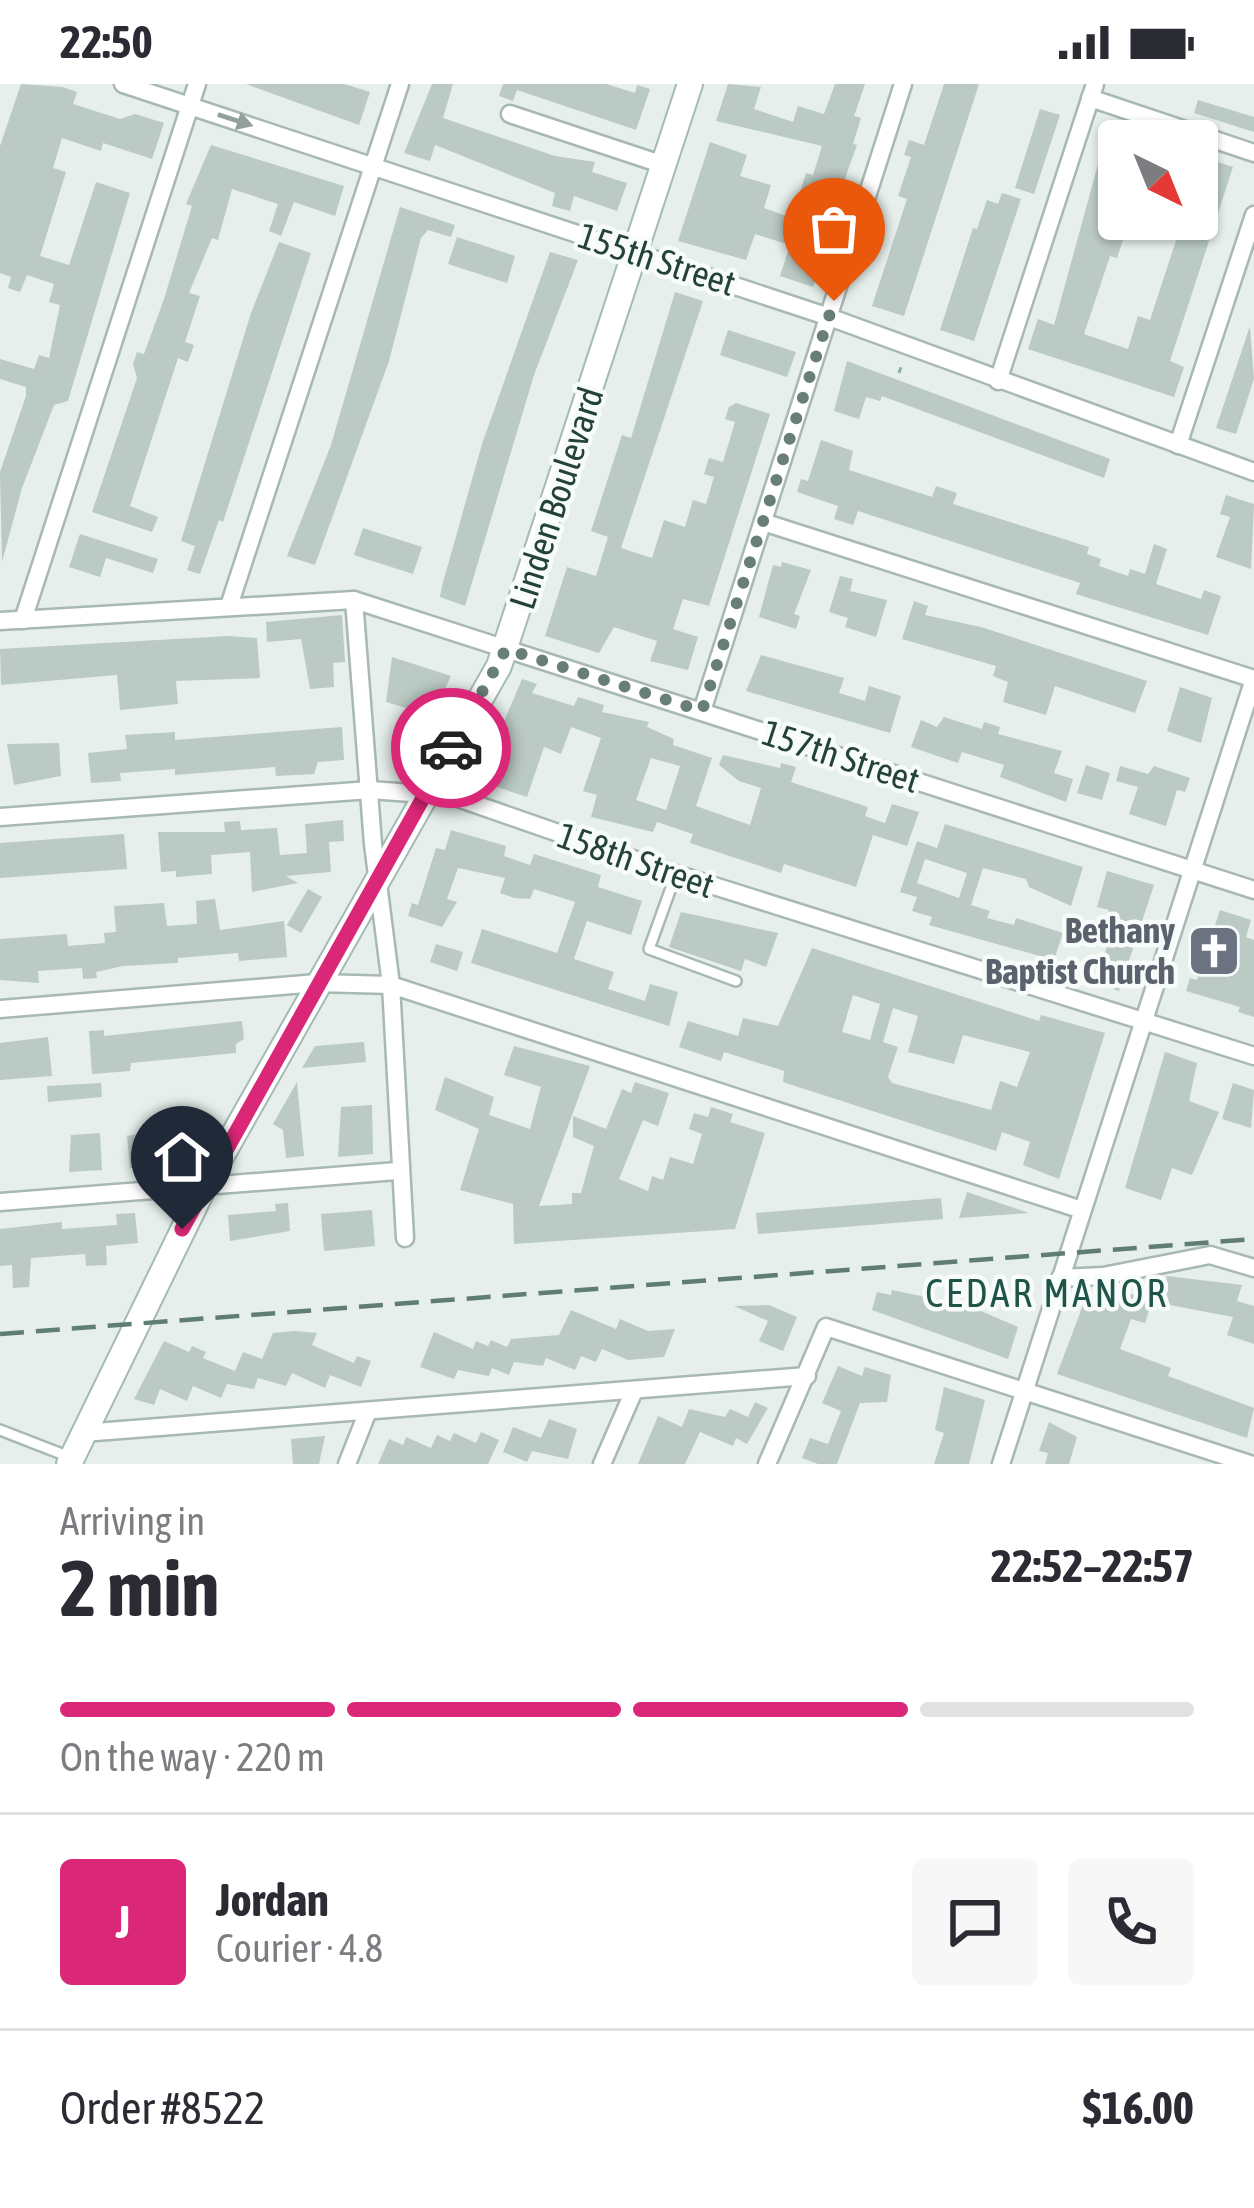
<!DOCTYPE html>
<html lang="en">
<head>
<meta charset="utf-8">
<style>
  :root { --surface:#fff; --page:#f7f7f7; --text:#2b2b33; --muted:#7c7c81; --line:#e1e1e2; --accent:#db2777 }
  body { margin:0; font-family:"Asap Condensed",sans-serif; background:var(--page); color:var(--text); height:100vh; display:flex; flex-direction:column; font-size:45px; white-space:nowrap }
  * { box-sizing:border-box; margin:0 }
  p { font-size:39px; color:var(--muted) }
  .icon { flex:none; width:66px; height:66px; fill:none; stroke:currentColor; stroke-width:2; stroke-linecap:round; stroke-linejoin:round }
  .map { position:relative; height:1380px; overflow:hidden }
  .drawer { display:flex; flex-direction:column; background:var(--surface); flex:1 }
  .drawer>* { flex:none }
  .needle { width:78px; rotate:137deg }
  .controls { position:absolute; left:1098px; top:36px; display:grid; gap:24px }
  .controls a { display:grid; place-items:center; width:120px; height:120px; border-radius:12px; background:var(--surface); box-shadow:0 3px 9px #0004; font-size:60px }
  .pin { position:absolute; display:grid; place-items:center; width:102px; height:102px; color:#fff; margin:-123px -51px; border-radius:50% 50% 50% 0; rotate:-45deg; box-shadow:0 0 12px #0007 }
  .pin .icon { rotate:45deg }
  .courier { position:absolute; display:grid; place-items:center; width:120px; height:120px; margin:-60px; border:9px solid #db2777; border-radius:50%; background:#fff; color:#222; box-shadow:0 3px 15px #0007 }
  .summary em { font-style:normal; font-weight:700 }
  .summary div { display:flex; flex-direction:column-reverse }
  .summary { display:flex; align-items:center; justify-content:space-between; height:204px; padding:0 60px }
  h1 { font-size:78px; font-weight:700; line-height:90px }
  .bar { display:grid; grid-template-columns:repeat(4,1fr); gap:18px 12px; align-content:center; height:144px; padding:0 60px }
  .bar i { height:15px; border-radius:9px; background:var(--line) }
  .bar .on { background:var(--accent) }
  .bar p { grid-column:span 4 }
  .line { display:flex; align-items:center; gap:30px; padding:0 60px; border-top:3px solid var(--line) }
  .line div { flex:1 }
  .round { display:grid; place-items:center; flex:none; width:126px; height:126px; border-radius:12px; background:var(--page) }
  .status { display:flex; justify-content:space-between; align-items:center; height:84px; padding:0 60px; background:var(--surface); direction:ltr }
  .status svg { height:33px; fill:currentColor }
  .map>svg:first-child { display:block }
  .building { fill:#bbcac4; fill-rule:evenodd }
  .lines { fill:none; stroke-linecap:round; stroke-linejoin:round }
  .lane-casing { stroke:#a8b8b2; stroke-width:14 }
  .street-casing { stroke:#a8b8b2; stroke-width:21 }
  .secondary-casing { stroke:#a4bbb3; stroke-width:28 }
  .path { stroke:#86b3a5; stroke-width:3; stroke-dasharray:6 9; stroke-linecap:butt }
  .lane { stroke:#fff; stroke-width:9 }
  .street { stroke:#fff; stroke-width:16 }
  .secondary { stroke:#fff; stroke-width:24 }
  .rail { stroke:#5f7d75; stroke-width:4.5; stroke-dasharray:24 12; stroke-linecap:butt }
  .oneway { fill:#92a09c }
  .done { stroke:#687f78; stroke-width:12; stroke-dasharray:0 21.6 }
  .route { stroke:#db2777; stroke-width:15 }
  .labels { text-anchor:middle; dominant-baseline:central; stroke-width:9; stroke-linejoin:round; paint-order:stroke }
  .street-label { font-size:36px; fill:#24423a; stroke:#f7fbf9 }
  .worship-label { font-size:36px; font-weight:bold; fill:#5b616d; stroke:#f7fbf9; text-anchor:end }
  .neighbourhood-label { font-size:39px; letter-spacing:3px; fill:#1f5548; stroke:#f7fbf9 }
</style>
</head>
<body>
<div class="status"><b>22:50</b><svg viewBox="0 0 49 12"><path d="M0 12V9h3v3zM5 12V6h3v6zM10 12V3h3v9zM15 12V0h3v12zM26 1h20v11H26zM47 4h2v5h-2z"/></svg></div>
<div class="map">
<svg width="1254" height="1380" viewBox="0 0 1254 1380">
  <rect width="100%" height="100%" fill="#e6efeb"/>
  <g class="building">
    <path d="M21,0l42,3 14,5 -4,12 47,15 15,-5 29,9 -12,36 -49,-16 -2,8 -39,-13 -9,30 13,4 -26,84 29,9 27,-83 34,11 -62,208 -14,4 -32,83 -20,74 -2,-90 26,-76v-9l-26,-8v-20l34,10 5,-14 10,3 11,-53 -11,-3 5,-18 -27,-9 -7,17 -12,-4 3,-11 -11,-4v-127z"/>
    <path d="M246,0h98l26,8 -11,33z"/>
    <path d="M432,0h21l-10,34 112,38 40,6 -3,10 35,11 -10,28 -43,-15 -4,15 -18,-5 3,-13 -120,-48 -5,16 -26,-8z"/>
    <path d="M503,0h103l29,9 2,-8 13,4 -14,41 -119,-40 -4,11 -14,-5z"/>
    <path d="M728,0l33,3 -7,22 39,13 5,-16 26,8 11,-30h30l-11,32 7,2 -8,26 4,1 -40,111 5,2 -9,29 -33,-11 10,-31 -35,-11 -9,26 -68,-19 32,-99 37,13 -7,21 31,9 -7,23 28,10 14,-45 7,2 9,-29 -106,-25z"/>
    <path d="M944,0h35l-75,232 -32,-10 35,-107 -9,-3 13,-39 -7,-2 5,-15 15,5z"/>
    <path d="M1198,16l56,17v15l-60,-19z"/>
    <path d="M1040,25l20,6 -26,79 -19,-6z"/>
    <path d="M211,61l133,41 -9,30 -41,-14 -13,34 -12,-5 9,-27 -46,-15 -14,51 -6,-2 -23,55 11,3 -15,46 9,3 -6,17 -10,-4 -48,148 28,11 -6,15 -60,-20 45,-134 -4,-14 4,-12 7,2 20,-55 28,-93 -6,-2z"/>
    <path d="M1103,62l16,6v20l-12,35 12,4v8h11l-13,39 -7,-2 -26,78 44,15 10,-33 12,4 33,-101h14l6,-62 30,10 -63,194 14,6 -10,30 -146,-48 10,-30 16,6z"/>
    <path d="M1002,109l19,6 -47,142 -34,-11 33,-102 4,1 10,-29 11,4z"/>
    <path d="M400,123l55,18 -4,12 -23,-7 -7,8 -32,123 -74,204 -28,-9 44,-111z"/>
    <path d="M457,153l58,19 -8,27 -59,-19z"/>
    <path d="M279,158l32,11 -88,269 -4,-2 -19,54 -13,-4 8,-24 -14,-5 70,-228z"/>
    <path d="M550,168l28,8 -44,115 -69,231 -25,-9 2,-11 40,-142z"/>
    <path d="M675,208l28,9 -82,247 31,10 12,-38 21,7 8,-27 13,4 8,-27 -10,-3 5,-16 14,4 12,-40 -10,-3 4,-12 7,-4 34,11 -61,192 -26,-7 -10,30 25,8 -10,33 -38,-9 7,-20 -43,-14 -15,26 -54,-17 22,-69 29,9 12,-39 -17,-6 31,-96 9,3z"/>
    <path d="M1250,242l4,53 -18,55 -20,-6z"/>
    <path d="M728,246l68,22 -9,25 -67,-22z"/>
    <path d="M847,277l263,98 -6,19 -222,-82 -2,5 -14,-4 -7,22 -25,-8z"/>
    <path d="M821,356l32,11 -4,19 83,27 4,-11 21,7 -4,11 136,43 -2,7 14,5 -2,7 29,10 2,-7 15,5 9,-30 13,5 -11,35 45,15 3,-9 17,6 -13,39 -132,-41 4,-11 -222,-72 -5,14 -19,-6 4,-13 -41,-14 4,-13 7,2z"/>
    <path d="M1226,411l28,9 -3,65 -35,-12 14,-40 -10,-3z"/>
    <path d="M363,444l59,19 -9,27 -59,-19z"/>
    <path d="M80,450l78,25 -5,14 -47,-15 -6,19 -31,-10z"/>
    <path d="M782,478l29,8 -17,44 6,2 -4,13 -37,-12 14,-52 8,2z"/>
    <path d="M840,492l13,3 -3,12 37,9 -11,37 -31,-10 3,-9 -19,-6z"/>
    <path d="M914,517l14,5 -3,9 56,12 166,54 -12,32 -80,-27 -9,29 -43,-13 5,-20 -15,-6 3,-10 -94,-27z"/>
    <path d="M342,531l3,47 -12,1 1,24 -24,2 -9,-50 -34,3 -1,-20z"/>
    <path d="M228,552l29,2 3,40 -84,3 2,23 -58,6 -3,-35 -116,10 -1,-36z"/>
    <path d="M761,571l83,23 -5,15 26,8 4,-15 32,10 -11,37 -144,-42z"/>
    <path d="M392,573l59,19 -19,40 -46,-14z"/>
    <path d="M522,595l15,5 -5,9 42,13 4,-9 26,8 -2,7 47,10 -2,5 27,12 -1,6 39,13 -16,48 54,19 11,-37 -22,-7 -20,-16 4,-10 57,13 1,-5 15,4 -5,15 77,25 -3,9 20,7 7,-19 27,8 -12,34 -34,-11 -17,52 -72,-23 -3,9 -15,-5 -76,-25 3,-9 -36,-12 -4,10 -62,-15 6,-22 -14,-4 18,-53 -30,-11 -10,27 -17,-7 -17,50 -57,-19 16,-29 5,3zM651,674l29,8 -14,44 -30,-10z"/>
    <path d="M1180,603l32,11 -11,45 -34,-12z"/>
    <path d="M944,633l38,12 2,-7 16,5 -2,7 64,17 -8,22 19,6 -7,23 -66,-25 4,-12 -42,-13 -4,11 -47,-16 10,-27 16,7z"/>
    <path d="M342,643l2,33 -26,2 -4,12 -38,2 -1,-9 -100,8v-6l-55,4 1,8 -30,2 -3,-30 39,-4 -2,-14 50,-3v8z"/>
    <path d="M59,659l2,33 -47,9 -7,-41z"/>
    <path d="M1086,681l24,8 -8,27 -25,-7z"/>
    <path d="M1120,682l28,8 6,-8 36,12 -5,14 -8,-2 -11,36 -37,-12 9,-27 -22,-6z"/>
    <path d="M343,736l1,21 -15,1 2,30 -45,4 12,7 -46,9 -2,-40 -39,3 1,19 -36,3v-6l-15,1 -3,-40h67l-1,-10 16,-1 1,9 36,-2 3,27 27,-2 -2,-29z"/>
    <path d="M945,740l138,43 -12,39 -42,-19 -3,-8 -43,-11 -12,37 19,6 -3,7 27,7 2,-7 47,15 -9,27 -125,-35 3,-8 -20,-6 5,-14 -17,-5 17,-51 20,7zM925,775l42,14 -8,25 -42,-15z"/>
    <path d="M451,746l55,16 -2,10 26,9 4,-11 67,21 -3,12 44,14 -11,34 -44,-14 -13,38 40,13 -6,17 37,12 5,-17 28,8 -9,34 -198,-63 11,-34 75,24 18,-51 -41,-13 -4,10 -16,-1 -14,-5 5,-15 -47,-10 -11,31 10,3 -15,25 -34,-11 4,-13 6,2 18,-57 9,2z"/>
    <path d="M124,750l3,35 -127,9v-35z"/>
    <path d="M1107,787l47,14 -35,106 -24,-8 12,-37 -9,-2 11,-34 -12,-3z"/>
    <path d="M308,805l14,8 -21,36 -14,-8z"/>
    <path d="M215,815l5,31 64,-9 3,36 -48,4 -1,-8 -60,5v5l-55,3 -27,6 1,6 -14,1 -1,-11 -44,3 1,12 -39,-3v-41l67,-5 1,12 37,-3 -1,-10 12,-1 -2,-26 50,-3 3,23 30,-2 -1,-23z"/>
    <path d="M1220,826l31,10 -5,17 8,3v77l-16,-5 2,-5 -54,-16 4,-13 7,2z"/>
    <path d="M681,828l97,21 -12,34 -21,-8 -4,12 -72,-24z"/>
    <path d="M436,860l27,8 -6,19 -27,-9z"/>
    <path d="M812,864l227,73 2,-6 64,18 -46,146 -36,-14 7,-23 -28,-10 -6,19 -213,-69 1,-11 -60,-19 -3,9 -42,-14 9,-26 50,15 5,-18 35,8zM853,911l27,9 -10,36 -28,-8zM893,924l25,8 -10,36 46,12 9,-29 67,17 -13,35 -17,-6 -9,29 -99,-27 -4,-6 10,-30 -15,-5z"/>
    <path d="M242,937l2,18 -8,5v9l-105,10 -1,8 -38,3 -3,-43 15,-1v6z"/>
    <path d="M48,953l4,39 -52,4v-37z"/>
    <path d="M364,958l2,20 -64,6 13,-22z"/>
    <path d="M514,962l76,20 -51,140 33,-2v-11h9l13,-47 -21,-9v-21l33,13 16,-40 9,4 4,-11 34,11 -11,33 -15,-6 -24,59 29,12 4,-15 11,4 7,-23 23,7 9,-30 -13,-5 5,-16 14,4 3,-10 22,7 -3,8 35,11 -30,96 -221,15 -1,-40 -53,-14 19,-61 -44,-19 10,-33 49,20 -5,18 41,14 11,-42 -37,-12z"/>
    <path d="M1165,968l32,11 -8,38 30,11 -27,63 -20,-7 -11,32 -36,-12z"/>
    <path d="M297,998l7,74 -18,2 -3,-28 -10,-6z"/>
    <path d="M101,999l1,14 -54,5 -1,-16z"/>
    <path d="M1233,999l21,7 -3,38 -29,-9z"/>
    <path d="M372,1021l1,49 -35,3 3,-50z"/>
    <path d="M171,1045l3,32 -44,7 -3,-32z"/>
    <path d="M100,1049l2,37 -33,2 2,-37z"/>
    <path d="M967,1108l62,21 -70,5z"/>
    <path d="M941,1114l2,21 -185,15 -2,-21z"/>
    <path d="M288,1119l2,28 -60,10 -2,-26 48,-4 -1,-7z"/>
    <path d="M372,1126l3,36 -51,5 -3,-37z"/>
    <path d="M135,1129l3,30 -32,3 1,19 -21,1 -1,-12 -54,4 -2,29 -16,1 -1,-23 -12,1v-37l62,-7v7l55,-4 -1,-11z"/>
    <path d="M1167,1192l75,9 -5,16 17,5v38l-27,-9 6,-18 -74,-14z"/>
    <path d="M892,1206l77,16 49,21 -10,32 -136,-49 5,-18 14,3z"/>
    <path d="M1155,1209l-10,30 -14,-4 -11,30 51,19 -3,8 86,32 -7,30 -190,-64 29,-77z"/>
    <path d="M769,1221l28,12 -14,34 -24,-10 9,-20 -34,-15z"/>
    <path d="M571,1226l45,19 4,-10 28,12 27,-2 -11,28 -36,3 -26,-11 -6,13 -15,-6 -6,14 -29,-12 -3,8 -29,-4 -5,13 -17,-7 -3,8 -31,-6 -4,9 -34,-12 14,-35 39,17 3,-8 12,5 3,-6 16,7 4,-8 48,-4z"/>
    <path d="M296,1247l21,2 -5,12 42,18 3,-7 14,5 -10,26 -31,-12 -5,13 -33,-15 -6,13 -28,-8 -4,11 -27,-5 -6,14 -28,-12 -6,15 -27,-12 -6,16 -20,-6 30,-58 25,11 3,-6 14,6 -3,6 32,13 8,-19 19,7 11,-26z"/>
    <path d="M838,1282l24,10 3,-9 26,8 -4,27 -27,1 -23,61h-19l-16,-6 8,-20 18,6 13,-33 -19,-8z"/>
    <path d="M944,1303l41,13 -16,64h-35l10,-31 -9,-3z"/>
    <path d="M755,1318l13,6 -21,36 -11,-6 -3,8 -33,-14 -15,32h-47l20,-48 24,11 7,-18 36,8 5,-8 18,8z"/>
    <path d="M549,1335l28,10 -9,30 -36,-8 -5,11 -24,-10 10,-25 28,11z"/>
    <path d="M1049,1338l28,15 -8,27h-24l3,-11 -9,-2z"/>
    <path d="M481,1348l18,8 -11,24h-110l11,-25 14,6 3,-8 25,11 6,-13 13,6 4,-8 22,10z"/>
    <path d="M325,1352l-6,28h-26l-2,-25z"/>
  </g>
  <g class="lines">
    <g class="lane-casing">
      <g id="lane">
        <path d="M676,790l-27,75 87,32"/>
        <path d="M0,1346l67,26"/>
      </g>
    </g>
    <g class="street-casing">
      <g id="street">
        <path d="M123,0l706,233 425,155"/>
        <path d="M1090,14l164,55"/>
        <path d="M510,30l154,51"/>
        <path d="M998,297l97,-297"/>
        <path d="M1178,361l76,-230"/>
        <path d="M763,438l491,157"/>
        <path d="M354,516l19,244 18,141 14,253"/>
        <path d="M230,519l170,-519"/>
        <path d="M23,536l174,-536"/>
        <path d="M0,537l354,-21 900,290"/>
        <path d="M702,627l201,-627"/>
        <path d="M0,733l370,-27 82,6 224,78 578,182"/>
        <path d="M0,925l317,-26 74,2 691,225"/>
        <path d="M0,1118l397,-31"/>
        <path d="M1060,1194l43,-2 107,-21 44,13"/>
        <path d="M83,1349l724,-57"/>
        <path d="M347,1380l21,-53"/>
        <path d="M602,1380l31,-71"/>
        <path d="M767,1380l59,-137 424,137"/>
        <path d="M1001,1380l253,-785"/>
      </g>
    </g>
    <g class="secondary-casing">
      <path id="secondary" d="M69,1380l135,-277 295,-521 191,-582"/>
    </g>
    <path class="path" d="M899,289l3,-9"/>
    <use href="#lane" class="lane"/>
    <use href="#street" class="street"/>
    <use href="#secondary" class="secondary"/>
    <path class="rail" d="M0,1250l1254,-95"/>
  </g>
  <defs><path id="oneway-solid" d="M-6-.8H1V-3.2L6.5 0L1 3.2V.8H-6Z" transform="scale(3)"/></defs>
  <use class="oneway" href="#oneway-solid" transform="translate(235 36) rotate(18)"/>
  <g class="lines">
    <path class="done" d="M451,664l55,-99 196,62 132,-410"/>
    <path class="route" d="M182,1145l269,-481"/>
  </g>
  <defs>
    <g id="church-square" transform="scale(2.7)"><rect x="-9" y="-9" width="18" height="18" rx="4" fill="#6b7280" stroke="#f7fbf9"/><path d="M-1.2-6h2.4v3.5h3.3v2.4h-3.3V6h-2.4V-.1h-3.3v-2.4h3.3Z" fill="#fff"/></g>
  </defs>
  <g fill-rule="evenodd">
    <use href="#church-square" x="1214" y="867"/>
  </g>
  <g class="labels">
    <g class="street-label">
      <text transform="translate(657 175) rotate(18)">155th Street</text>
      <text transform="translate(556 414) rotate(-72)">Linden Boulevard</text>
      <text transform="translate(841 672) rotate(18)">157th Street</text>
      <text transform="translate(636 776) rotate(19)">158th Street</text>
    </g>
    <g class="worship-label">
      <text x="1175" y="846">Bethany<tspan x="1175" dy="41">Baptist Church</tspan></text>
    </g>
    <g class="neighbourhood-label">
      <text x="1047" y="1209">CEDAR MANOR</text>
    </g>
  </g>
</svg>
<div class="controls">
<a><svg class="needle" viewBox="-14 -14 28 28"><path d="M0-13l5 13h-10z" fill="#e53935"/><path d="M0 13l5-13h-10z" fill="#7c7c81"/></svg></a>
</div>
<div class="pin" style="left:834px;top:217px;background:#ea580c"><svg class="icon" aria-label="bag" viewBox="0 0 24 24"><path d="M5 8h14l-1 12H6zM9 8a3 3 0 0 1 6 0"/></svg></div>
<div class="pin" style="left:182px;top:1145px;background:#1f2937"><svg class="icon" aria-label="home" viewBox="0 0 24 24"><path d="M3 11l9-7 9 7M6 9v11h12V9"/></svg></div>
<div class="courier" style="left:451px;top:664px"><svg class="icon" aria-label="car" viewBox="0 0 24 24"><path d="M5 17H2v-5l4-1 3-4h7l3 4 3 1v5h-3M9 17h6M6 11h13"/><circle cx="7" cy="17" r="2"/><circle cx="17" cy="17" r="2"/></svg></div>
</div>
<section class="drawer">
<div class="summary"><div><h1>2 min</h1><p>Arriving in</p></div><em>22:52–22:57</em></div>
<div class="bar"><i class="on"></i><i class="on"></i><i class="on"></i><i></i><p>On the way · 220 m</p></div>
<div class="line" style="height:216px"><b class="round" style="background:var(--accent);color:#fff">J</b><div><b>Jordan</b><p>Courier · 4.8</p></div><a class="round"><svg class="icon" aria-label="chat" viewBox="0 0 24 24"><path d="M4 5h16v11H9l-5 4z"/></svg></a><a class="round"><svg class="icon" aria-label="phone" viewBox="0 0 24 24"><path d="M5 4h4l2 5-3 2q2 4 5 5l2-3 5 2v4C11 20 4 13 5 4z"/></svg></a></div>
<div class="line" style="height:156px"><div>Order #8522</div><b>$16.00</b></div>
</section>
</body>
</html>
